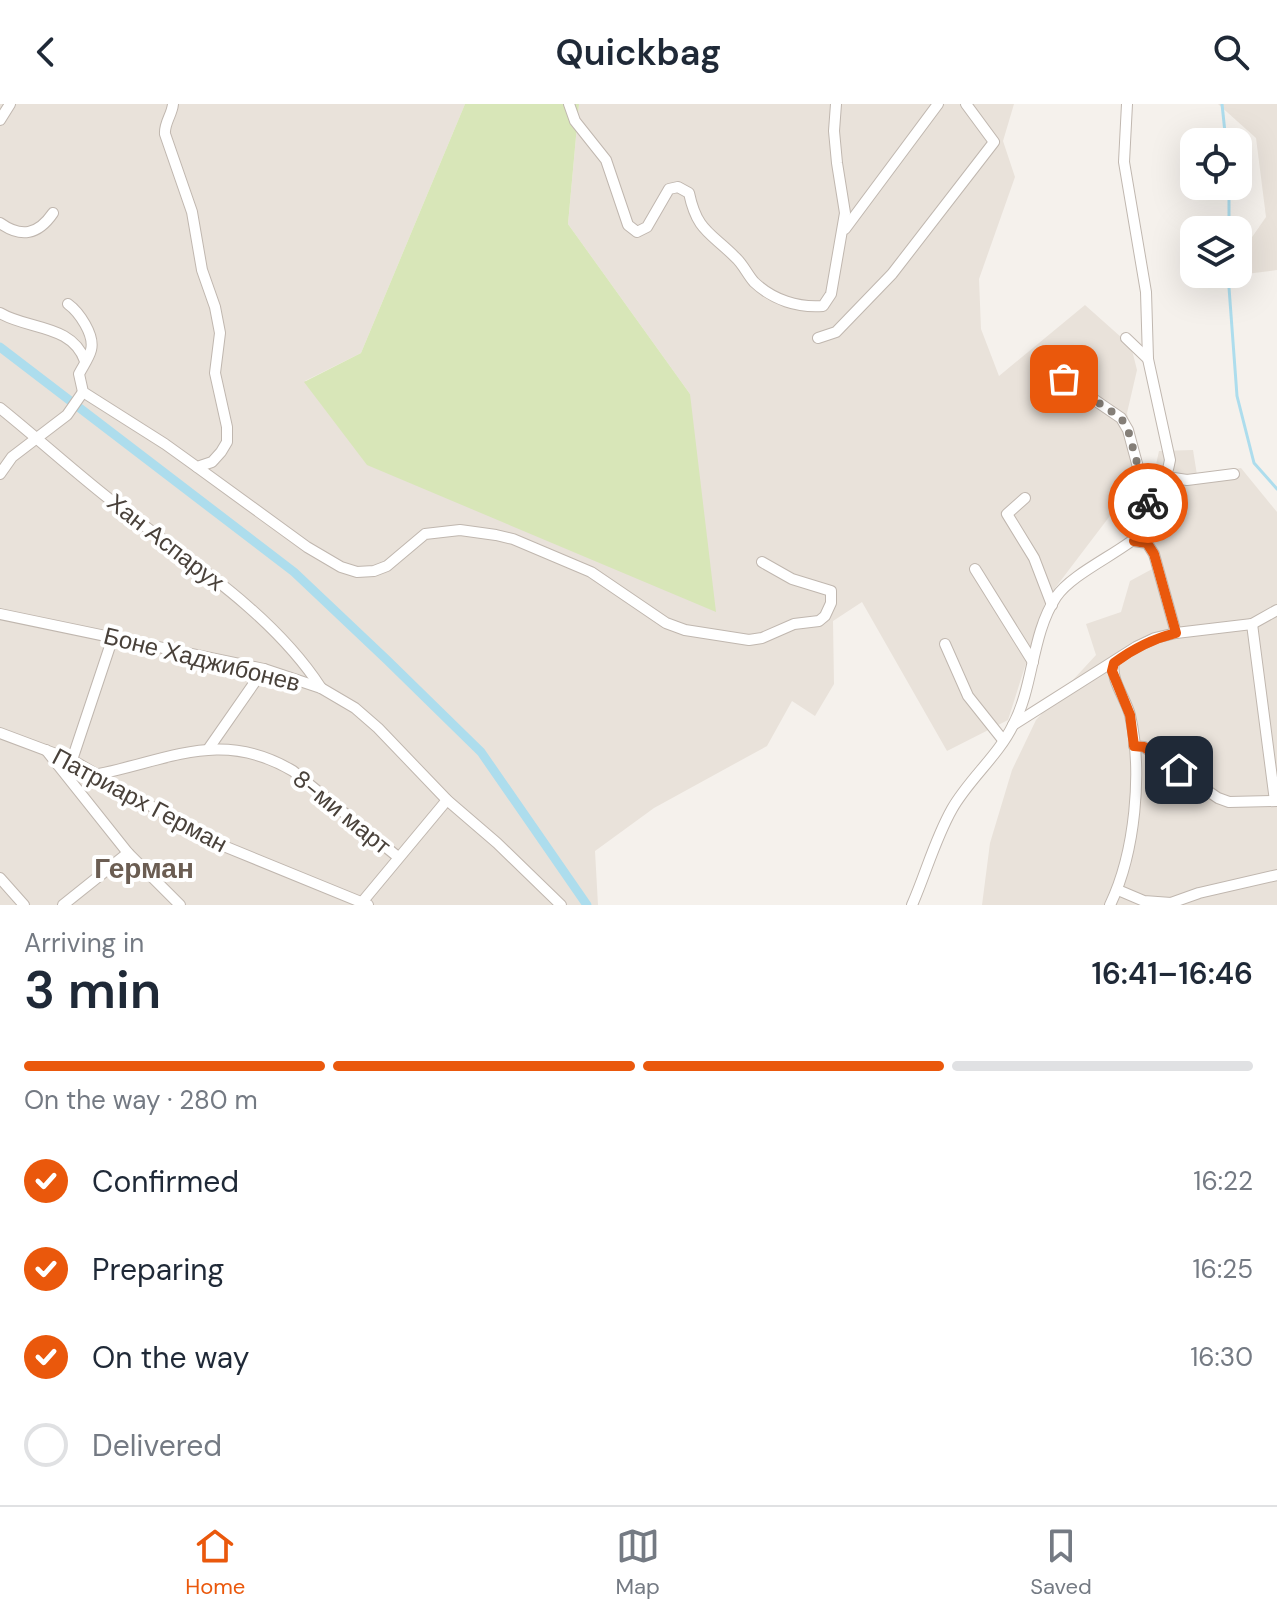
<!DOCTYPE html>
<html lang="en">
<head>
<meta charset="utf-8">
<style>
  :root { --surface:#fff; --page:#f2f2f3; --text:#1f2937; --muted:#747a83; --line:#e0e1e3; --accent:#ea580c }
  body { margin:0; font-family:"DM Sans",sans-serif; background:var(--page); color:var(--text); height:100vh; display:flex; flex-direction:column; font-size:30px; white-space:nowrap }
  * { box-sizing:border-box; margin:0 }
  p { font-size:26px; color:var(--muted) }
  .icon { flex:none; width:44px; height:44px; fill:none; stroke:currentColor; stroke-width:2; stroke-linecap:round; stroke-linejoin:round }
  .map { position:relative; height:801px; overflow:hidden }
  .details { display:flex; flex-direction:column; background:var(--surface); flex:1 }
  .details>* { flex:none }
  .fabs { position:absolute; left:1180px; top:24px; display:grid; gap:16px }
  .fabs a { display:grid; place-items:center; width:72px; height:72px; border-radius:16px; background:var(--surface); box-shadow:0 8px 32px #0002; font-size:40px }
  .pin { position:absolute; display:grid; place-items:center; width:68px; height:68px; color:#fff; margin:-34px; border-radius:16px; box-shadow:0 4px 12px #0006 }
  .courier { position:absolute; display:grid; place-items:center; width:80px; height:80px; margin:-40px; border:6px solid #ea580c; border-radius:50%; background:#fff; color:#222; box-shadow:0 2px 10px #0007 }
  .head em { font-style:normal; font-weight:600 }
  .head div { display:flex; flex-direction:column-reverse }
  .head { display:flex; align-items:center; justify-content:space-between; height:136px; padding:0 24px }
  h1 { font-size:52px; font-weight:600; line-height:60px }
  .bar { display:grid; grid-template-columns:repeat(4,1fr); gap:12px 8px; align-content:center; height:96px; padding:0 24px }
  .bar i { height:10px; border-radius:6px; background:var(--line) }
  .bar .active { background:var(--accent) }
  .bar p { grid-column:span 4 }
  ol { padding:0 24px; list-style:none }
  li { display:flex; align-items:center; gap:24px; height:88px }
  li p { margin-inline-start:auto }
  li .icon { padding:8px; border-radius:50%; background:var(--accent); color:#fff; stroke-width:4 }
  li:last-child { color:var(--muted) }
  li i { width:44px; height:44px; border:4px solid var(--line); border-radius:50% }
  header { display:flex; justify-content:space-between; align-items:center; height:104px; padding:0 24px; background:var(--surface); font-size:36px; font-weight:600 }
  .tab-bar { display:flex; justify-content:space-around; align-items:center; height:112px; border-top:2px solid var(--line); background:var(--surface); font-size:22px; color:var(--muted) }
  .tab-bar a { display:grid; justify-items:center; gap:4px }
  .tab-bar .active { color:var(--accent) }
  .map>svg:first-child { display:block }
  .residential { fill:#e9e2da }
  .green { fill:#d8e6b8 }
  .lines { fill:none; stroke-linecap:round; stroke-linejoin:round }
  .stream { stroke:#addded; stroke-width:3 }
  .canal { stroke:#addded; stroke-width:9 }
  .minor-casing { stroke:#c0b7af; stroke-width:12 }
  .minor { stroke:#fff; stroke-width:10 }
  .done { stroke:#857f78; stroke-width:8; stroke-dasharray:0 14.4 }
  .route { stroke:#ea580c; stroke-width:10 }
  .labels { text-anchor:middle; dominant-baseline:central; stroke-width:8; stroke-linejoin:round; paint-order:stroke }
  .street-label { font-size:24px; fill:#49413a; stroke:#fff }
  .quarter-label { font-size:28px; font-weight:bold; fill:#6b5d52; stroke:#fff }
</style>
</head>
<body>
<header><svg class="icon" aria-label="back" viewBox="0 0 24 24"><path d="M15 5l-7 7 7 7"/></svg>Quickbag<svg class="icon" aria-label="search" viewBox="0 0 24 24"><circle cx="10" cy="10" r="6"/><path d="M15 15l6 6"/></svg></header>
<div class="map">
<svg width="1277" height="801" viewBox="0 0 1277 801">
  <rect width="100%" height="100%" fill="#f5f1ec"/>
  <g class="residential">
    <path d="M0,0h465l-104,249 -56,28 385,13 -122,-170 11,-120h435l-11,37 12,36 -36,102 2,50 18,47 86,-71 46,41 6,24 -10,43 14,62 -95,125 -38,120 -61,31 -85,-149 -29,19 1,63 -19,32 -23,-15 -25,45 -113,62 -59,43 3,54h-598z"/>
    <path d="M1218,0h59v166l-31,4 -5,-21 25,-36 -10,-79z"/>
    <path d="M1193,346l4,25 44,-7 36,44v393h-295l8,-62 22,-73 24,-50 60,-65 -10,-31 35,-12 9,-31 24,-13 -10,-19v-30l15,-68z"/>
  </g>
  <path class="green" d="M465,0h114l-11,120 122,170 26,218 -349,-147 -63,-83 57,-29z"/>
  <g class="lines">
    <g class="stream">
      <path d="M1222,0l4,38"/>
      <path d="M1229,126v-44"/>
      <path d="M1228,170l9,122 17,67 23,26"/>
    </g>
    <path class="canal" d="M0,243l294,225 93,88 94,92 106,153"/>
    <g class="minor-casing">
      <g id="minor">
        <path d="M569,0l6,17 31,39 22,65 9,7 10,-5 22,-38 9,-2 11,6c8,38 21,39 46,64 8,7 12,17 19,25 19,18 44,26 69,24l8,-12 14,-81 -8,-50 -3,-32 2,-27"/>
        <path d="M1127,0l-3,58 22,130 2,67"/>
        <path d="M0,16l10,-16"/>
        <path d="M0,119c21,15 38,12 53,-10"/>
        <path d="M845,125l93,-125"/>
        <path d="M68,200c11,8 27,31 23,46 -2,8 -8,16 -12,24l4,18 82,52 32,23 15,-5 9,-10 6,-10v-15l-12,-54 5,-40 -5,-26 -13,-37 -10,-58 -27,-78c-1,-11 7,-19 8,-30"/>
        <path d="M0,209c28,17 72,11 85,48"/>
        <path d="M818,234l18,-6 56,-58 102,-132 -28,-38"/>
        <path d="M1064,275l57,39 7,12 22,82"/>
        <path d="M0,304c41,33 80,69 122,101 68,52 152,106 199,179"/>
        <path d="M197,363l110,80 34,20 16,5 17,-1 13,-5 38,-32 35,-4 36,5 17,4 78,33 75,51 19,7 64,10 13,-2 32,-14 25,-3 6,-5 6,-13v-12l-39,-12 -30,-17"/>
        <path d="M0,370l12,-17 55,-42 16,-23"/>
        <path d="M1167,373l20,3 47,-6"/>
        <path d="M1025,394l-18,16 27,44 18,47"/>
        <path d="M1134,437l13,2 7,11 22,79"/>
        <path d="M975,465l58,93"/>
        <path d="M0,510l264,55 57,19 34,20 23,20 69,72 50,43 64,62"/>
        <path d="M1252,520l23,177"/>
        <path d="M945,540l23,52 35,44"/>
        <path d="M1013,621l123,-78 19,-9 21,-5 76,-9 25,-14"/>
        <path d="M0,629l72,27 137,80 159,65"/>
        <path d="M1134,642l10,1 74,51 11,4 48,-1"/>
        <path d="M209,644l55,-79"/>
        <path d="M46,646l82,103 52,52"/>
        <path d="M72,656l41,-123"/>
        <path d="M99,670c73,-15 123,-45 194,-3l105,86"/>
        <path d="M0,774l24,27"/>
        <path d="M1118,786l26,11 27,2 28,-10 78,-18"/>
        <path d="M363,797l84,-101"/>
        <path d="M63,801l65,-52"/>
        <path d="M912,801c14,-32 23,-66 40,-96 17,-30 46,-53 61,-84 21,-39 18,-90 43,-128 17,-25 67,-45 92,-69 3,-24 18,-43 22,-68l-22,-101 -22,-21"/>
        <path d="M1110,801c25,-52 33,-133 20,-190 -4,-16 -20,-36 -16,-52"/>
      </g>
    </g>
    <use href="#minor" class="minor"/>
  </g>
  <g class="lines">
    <path class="done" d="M1064,275l57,39 7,12 20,73"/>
    <path class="route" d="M1148,399l2,9 -2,16 -14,13 13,2 7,11 22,79c-24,6 -42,15 -62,30l-2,8 18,44 4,31 10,1 35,23"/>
  </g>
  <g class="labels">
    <g class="street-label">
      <text transform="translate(166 438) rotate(38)">Хан Аспарух</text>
      <text transform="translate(202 555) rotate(14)">Боне Хаджибонев</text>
      <text transform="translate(140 696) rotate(28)">Патриарх Герман</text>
      <text transform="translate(342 708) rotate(39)">8-ми март</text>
    </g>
    <g class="quarter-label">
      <text x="144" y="764">Герман</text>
    </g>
  </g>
</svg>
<div class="fabs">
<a><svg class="icon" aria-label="locate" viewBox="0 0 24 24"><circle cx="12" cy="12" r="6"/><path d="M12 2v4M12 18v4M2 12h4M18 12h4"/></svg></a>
<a><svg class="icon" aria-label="layers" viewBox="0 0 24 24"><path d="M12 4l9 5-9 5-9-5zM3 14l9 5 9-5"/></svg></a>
</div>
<div class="pin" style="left:1064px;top:275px;background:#ea580c"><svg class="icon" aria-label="bag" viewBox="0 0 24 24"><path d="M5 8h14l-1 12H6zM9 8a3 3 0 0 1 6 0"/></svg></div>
<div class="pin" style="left:1179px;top:666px;background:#1f2937"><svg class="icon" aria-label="home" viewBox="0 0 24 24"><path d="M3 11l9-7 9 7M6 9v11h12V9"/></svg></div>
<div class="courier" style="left:1148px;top:399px"><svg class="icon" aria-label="bike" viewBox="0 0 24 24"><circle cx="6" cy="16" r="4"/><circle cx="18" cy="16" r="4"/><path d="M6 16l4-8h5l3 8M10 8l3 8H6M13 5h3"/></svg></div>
</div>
<section class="details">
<div class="head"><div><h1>3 min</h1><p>Arriving in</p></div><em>16:41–16:46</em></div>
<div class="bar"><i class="active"></i><i class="active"></i><i class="active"></i><i></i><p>On the way · 280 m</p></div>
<ol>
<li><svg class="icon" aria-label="check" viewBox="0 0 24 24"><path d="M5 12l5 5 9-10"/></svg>Confirmed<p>16:22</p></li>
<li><svg class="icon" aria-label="check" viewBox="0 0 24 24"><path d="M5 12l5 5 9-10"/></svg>Preparing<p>16:25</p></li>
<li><svg class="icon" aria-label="check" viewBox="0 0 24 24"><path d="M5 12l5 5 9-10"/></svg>On the way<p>16:30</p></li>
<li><i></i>Delivered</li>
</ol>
</section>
<nav class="tab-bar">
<a class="active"><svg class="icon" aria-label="home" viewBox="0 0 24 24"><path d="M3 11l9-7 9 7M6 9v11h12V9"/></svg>Home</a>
<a><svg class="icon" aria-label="map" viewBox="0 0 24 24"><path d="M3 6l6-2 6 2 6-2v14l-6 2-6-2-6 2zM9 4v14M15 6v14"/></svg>Map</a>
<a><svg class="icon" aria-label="saved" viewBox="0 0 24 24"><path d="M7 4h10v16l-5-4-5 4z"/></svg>Saved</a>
</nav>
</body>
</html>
